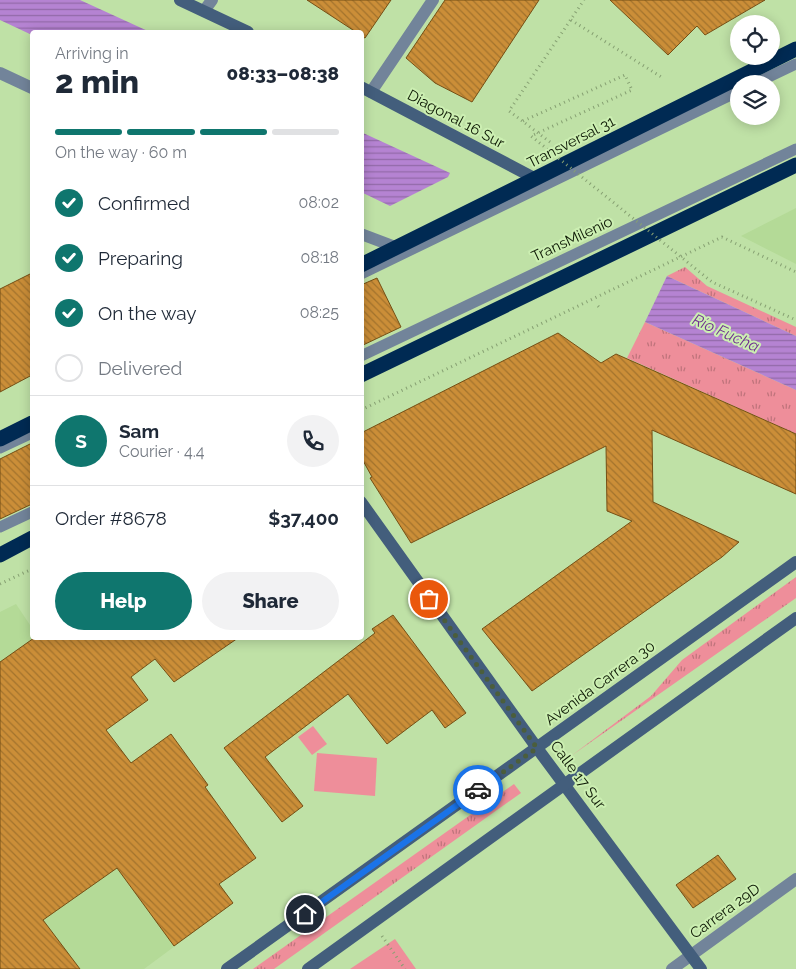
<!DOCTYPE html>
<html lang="en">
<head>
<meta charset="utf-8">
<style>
  :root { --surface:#fff; --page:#f2f2f3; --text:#1f2937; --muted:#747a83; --line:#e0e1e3; --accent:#0f766e }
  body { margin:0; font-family:Raleway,sans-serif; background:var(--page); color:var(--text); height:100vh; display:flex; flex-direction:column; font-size:19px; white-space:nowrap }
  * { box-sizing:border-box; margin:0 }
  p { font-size:16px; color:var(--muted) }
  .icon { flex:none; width:28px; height:28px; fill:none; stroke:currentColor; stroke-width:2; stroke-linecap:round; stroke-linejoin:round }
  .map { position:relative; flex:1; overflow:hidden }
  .drawer { position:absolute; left:30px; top:30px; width:334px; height:610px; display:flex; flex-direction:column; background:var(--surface); border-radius:5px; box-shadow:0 2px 12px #0003 }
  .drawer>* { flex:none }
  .tools { position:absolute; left:730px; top:15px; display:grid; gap:10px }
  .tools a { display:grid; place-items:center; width:50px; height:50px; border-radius:50%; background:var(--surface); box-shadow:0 2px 12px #0003; font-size:25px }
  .pin { position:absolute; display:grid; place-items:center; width:42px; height:42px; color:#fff; margin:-21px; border:2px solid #fff; border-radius:50%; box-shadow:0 1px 5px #0007 }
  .courier { position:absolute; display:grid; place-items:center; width:50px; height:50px; margin:-25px; border:4px solid #1a73e8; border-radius:50%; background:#fff; color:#222; box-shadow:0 1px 6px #0007 }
  .overview em { font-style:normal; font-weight:800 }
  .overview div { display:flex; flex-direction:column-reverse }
  .overview { display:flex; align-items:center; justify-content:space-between; height:85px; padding:0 25px }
  h1 { font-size:32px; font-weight:800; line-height:38px }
  .bar { display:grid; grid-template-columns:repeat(4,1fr); gap:8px 5px; align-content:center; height:60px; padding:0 25px }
  .bar i { height:6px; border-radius:4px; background:var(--line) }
  .bar .current { background:var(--accent) }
  .bar p { grid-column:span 4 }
  .line { display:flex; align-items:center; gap:12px; padding:0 25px; border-top:1px solid var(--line) }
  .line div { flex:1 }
  .round { display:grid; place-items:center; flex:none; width:52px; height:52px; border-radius:26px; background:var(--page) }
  ol { padding:0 25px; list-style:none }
  li { display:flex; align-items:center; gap:15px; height:55px }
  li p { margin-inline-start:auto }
  li .icon { padding:5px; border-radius:50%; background:var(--accent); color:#fff; stroke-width:4 }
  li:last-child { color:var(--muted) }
  li i { width:28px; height:28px; border:2px solid var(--line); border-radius:50% }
  .button { display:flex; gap:10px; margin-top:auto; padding:10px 25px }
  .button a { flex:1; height:58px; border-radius:30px; background:var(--accent); color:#fff; font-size:20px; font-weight:800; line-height:58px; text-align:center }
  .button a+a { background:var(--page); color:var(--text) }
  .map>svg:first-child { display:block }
  .built { fill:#b4da97 }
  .grass { fill:url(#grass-tufts) }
  .green { fill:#ee8e9a }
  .water { fill:url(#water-rules) }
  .building { fill:url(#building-back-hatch); stroke:#754f15 }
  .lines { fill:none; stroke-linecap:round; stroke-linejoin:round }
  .path { stroke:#86a072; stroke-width:3; stroke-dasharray:1 4; stroke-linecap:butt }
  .lane { stroke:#72849a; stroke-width:11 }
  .street { stroke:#72849a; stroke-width:12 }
  .secondary { stroke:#435e7c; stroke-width:12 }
  .highway { stroke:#002a53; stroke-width:15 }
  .path-bridge { stroke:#86a072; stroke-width:3; stroke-dasharray:1 4; stroke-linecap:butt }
  .done { stroke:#4b5e3c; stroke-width:5; stroke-dasharray:0 9 }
  .route { stroke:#1a73e8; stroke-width:6 }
  .labels { text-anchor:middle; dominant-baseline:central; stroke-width:4; stroke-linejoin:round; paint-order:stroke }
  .street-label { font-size:15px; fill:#0c1703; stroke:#ccefb2 }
  .water-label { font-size:16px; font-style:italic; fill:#703290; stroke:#ccefb2 }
</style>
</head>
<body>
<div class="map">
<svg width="796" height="969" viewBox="0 0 796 969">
  <defs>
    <pattern id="grass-tufts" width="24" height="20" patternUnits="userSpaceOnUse" patternTransform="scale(1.25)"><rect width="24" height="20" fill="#ee8e9a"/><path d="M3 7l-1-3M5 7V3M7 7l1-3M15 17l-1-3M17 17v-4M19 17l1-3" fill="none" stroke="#bf737b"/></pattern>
    <pattern id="water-rules" width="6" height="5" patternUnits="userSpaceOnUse" patternTransform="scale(1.25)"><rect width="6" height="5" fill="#b583d2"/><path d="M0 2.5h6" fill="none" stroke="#926aa8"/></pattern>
    <pattern id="building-back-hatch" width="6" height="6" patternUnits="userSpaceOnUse" patternTransform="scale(1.25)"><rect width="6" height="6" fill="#cb8e38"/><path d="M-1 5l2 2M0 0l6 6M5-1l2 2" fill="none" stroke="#a3732d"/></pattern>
  </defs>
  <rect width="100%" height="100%" fill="#bfe1a6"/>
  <g class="built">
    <path d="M796,208v56l-55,-28z"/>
    <path d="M16,604l16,24v10h7l194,265 -89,66h-144v-357z"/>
  </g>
  <g class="grass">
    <path d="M685,267l22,19 89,41v9l-129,-60z"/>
    <path d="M645,322l151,68v44l-169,-76z"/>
    <path d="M796,577v21l-225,158 80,-60 31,-36z"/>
    <path d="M514,784l7,9 -247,176h-21z"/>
  </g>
  <g class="green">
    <path d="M313,726l14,18 -15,11 -14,-18z"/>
    <path d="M317,753l60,5 -2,38 -61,-5z"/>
    <path d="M395,939l21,30h-66z"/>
  </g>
  <g class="water">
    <path d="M0,0h80l70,32h-118v3l-32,-15z"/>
    <path d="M361,132l89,41 -2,4 -58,29 -29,-14z"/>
    <path d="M667,276l129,60v54l-151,-68z"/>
  </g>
  <g class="building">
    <path d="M307,0h84l-26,38 -4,-2v-4h-5z"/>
    <path d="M445,0h94l-67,102 -37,-19 -29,-25z"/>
    <path d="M610,0h155l-60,35 -8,-9 -29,29z"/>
    <path d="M32,273v102l-32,17v-103z"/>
    <path d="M377,278l24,49 -40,19v-61z"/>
    <path d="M558,333l43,30 15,-9 180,80v60l-144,-64 1,72 86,40 -17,15 -190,134 -50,-62 150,-108 -25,-10 -1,-65 -195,97 -41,-65 2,-1 -11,-20v-24z"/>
    <path d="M32,443v61l-32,15v-60z"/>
    <path d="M393,615l73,98 -21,15 -13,-18 -45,34 -39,-50 -83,63 38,49 -21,16 -58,-74 151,-115 -3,-4z"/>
    <path d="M34,638h204l-64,44 -19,-23 -24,18 17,23 -42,30 25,33 40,-29 37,51 -3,2 51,71 -37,26 14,19 -59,43 -57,-78 -74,52 37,49h-80v-307z"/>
    <path d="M718,855l18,24 -43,29 -17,-23z"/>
  </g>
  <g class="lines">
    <g class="path">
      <path d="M571,20l92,58"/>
      <path d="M550,142l-41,-31 75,-111"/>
      <path d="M598,306l2,2"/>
      <path d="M361,410l361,-173 74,35"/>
      <path d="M0,584l32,-15"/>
      <path d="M382,936l23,33"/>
    </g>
    <g class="lane">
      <path d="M754,84l42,-20"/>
      <path d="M361,274l378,-183"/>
      <path d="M361,356l435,-207"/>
      <path d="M0,448l32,-15"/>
      <path d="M0,527l32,-15"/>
    </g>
    <g class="street">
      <path d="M204,11l8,-11"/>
      <path d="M0,73l32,15"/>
      <path d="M371,92l62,-92"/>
      <path d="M361,234l37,14"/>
      <path d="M672,969l124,-90"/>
    </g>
    <g class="secondary">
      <path d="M180,0l68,32"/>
      <path d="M361,87l175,92"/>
      <path d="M361,502l176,246 164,221"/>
      <path d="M227,969l569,-407"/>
      <path d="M308,969l488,-351"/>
    </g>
    <g class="highway">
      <path d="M361,265l435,-216"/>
      <path d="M361,375l435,-210"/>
      <path d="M0,439l32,-16"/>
      <path d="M0,555l32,-17"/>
    </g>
    <path class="path-bridge" d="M523,121l102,-46 7,15 -101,46 181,146 84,38"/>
  </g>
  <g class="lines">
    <path class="done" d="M429,599l108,149 -59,42"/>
    <path class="route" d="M305,914l173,-124"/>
  </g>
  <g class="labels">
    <g class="street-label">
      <text transform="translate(456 119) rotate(28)">Diagonal 16 Sur</text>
      <text transform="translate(571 142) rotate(-27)">Transversal 31</text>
      <text transform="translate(572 239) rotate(-25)">TransMilenio</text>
      <text transform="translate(600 683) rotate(-36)">Avenida Carrera 30</text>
      <text transform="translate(578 775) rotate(53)">Calle 17 Sur</text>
      <text transform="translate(725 911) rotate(-36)">Carrera 29D</text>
    </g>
    <g class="water-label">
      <text transform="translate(726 333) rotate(24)">Río Fucha</text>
    </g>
  </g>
</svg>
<div class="tools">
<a><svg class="icon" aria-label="locate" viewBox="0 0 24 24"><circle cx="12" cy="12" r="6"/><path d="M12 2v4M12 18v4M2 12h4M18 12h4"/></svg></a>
<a><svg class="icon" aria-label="layers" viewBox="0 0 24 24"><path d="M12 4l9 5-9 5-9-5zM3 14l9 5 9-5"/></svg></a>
</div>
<div class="pin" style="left:429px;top:599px;background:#ea580c"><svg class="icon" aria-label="bag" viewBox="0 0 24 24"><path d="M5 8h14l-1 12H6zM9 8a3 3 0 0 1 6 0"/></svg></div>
<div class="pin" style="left:305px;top:914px;background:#1f2937"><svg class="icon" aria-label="home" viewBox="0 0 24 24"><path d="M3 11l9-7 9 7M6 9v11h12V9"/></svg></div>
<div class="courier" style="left:478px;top:790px"><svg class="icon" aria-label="car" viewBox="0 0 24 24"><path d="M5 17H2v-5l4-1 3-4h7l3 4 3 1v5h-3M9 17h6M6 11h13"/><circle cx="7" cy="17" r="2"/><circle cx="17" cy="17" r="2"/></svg></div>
<section class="drawer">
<div class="overview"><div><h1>2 min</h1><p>Arriving in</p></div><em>08:33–08:38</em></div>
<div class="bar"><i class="current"></i><i class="current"></i><i class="current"></i><i></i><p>On the way · 60 m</p></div>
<ol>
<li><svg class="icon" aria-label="check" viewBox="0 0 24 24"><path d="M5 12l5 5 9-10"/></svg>Confirmed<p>08:02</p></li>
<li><svg class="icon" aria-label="check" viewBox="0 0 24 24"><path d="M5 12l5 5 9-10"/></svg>Preparing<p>08:18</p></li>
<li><svg class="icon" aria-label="check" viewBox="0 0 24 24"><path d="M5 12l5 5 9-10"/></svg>On the way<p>08:25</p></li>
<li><i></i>Delivered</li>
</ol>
<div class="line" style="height:90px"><b class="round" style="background:var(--accent);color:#fff">S</b><div><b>Sam</b><p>Courier · 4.4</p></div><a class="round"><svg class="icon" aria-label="phone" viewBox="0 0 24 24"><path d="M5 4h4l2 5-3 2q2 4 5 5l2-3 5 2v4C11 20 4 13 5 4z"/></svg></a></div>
<div class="line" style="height:65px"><div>Order #8678</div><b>$37,400</b></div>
<div class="button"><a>Help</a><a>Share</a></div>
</section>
</div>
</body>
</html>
